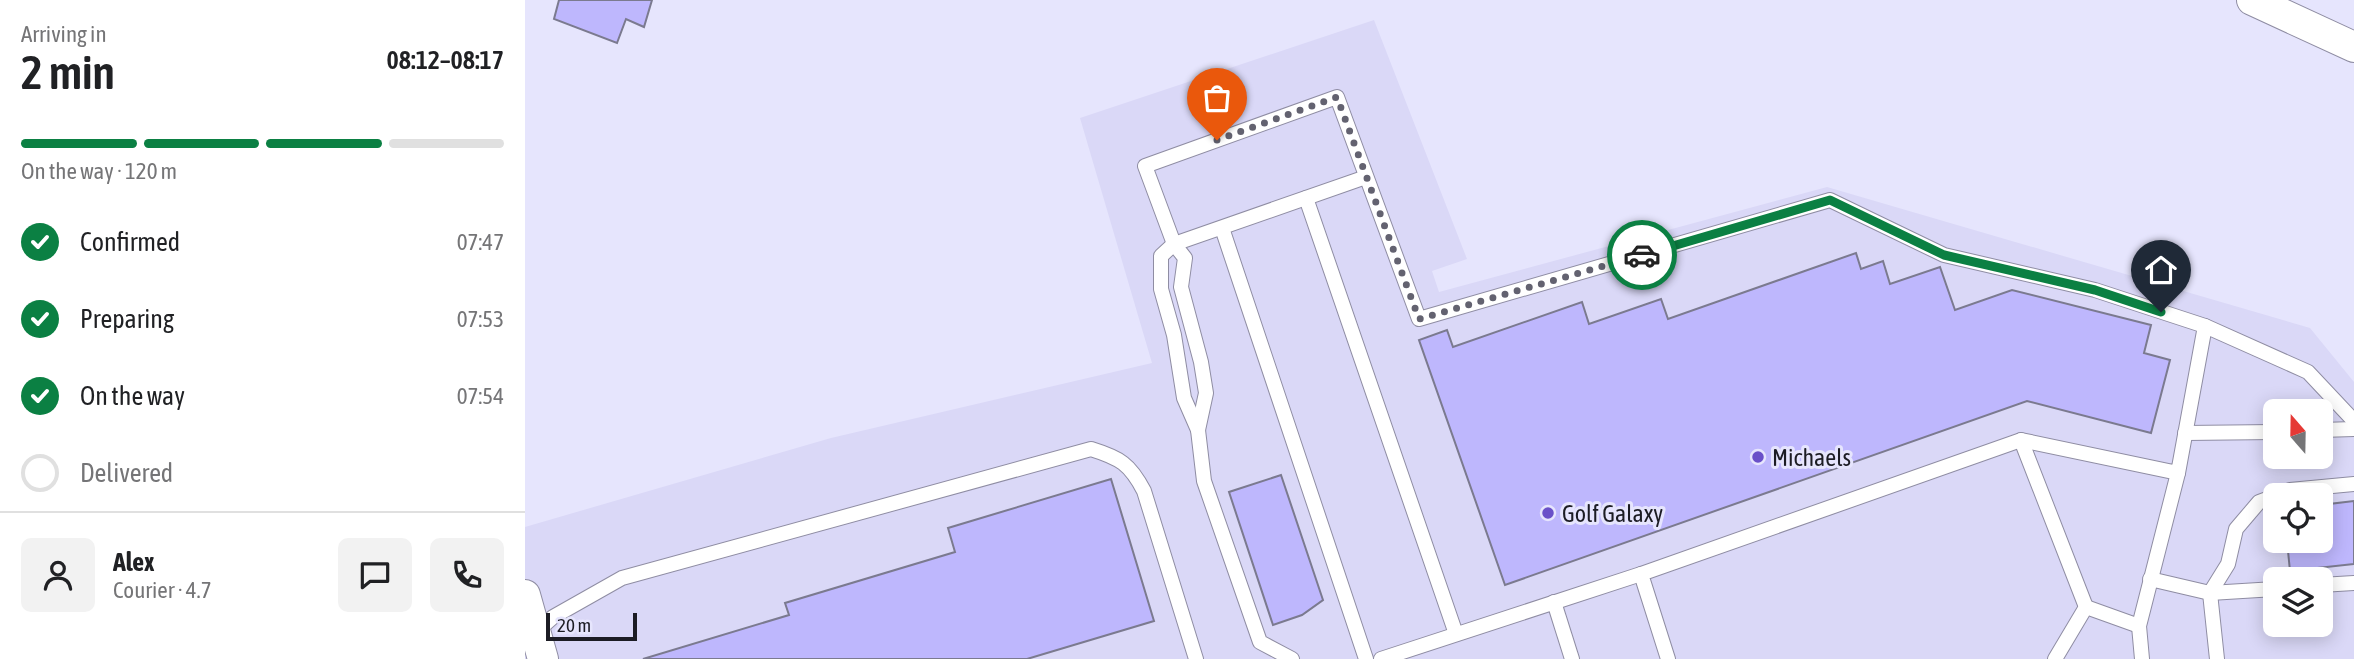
<!DOCTYPE html>
<html lang="en">
<head>
<meta charset="utf-8">
<style>
  :root { --surface:#fff; --page:#f2f2f2; --text:#202124; --muted:#757577; --line:#e0e0e0; --accent:#0b8043 }
  body { margin:0; font-family:"Asap Condensed",sans-serif; background:var(--page); color:var(--text); height:100vh; display:flex; flex-direction:column; font-size:26px; white-space:nowrap }
  * { box-sizing:border-box; margin:0 }
  p { font-size:23px; color:var(--muted) }
  .icon { flex:none; width:38px; height:38px; fill:none; stroke:currentColor; stroke-width:2; stroke-linecap:round; stroke-linejoin:round }
  .map { position:relative; flex:1; overflow:hidden }
  .side { display:flex; flex-direction:column; background:var(--surface); width:525px }
  .side>* { flex:none }
  .needle { width:46px; rotate:340deg }
  .controls { position:absolute; left:1738px; top:399px; display:grid; gap:14px }
  .controls a { display:grid; place-items:center; width:70px; height:70px; border-radius:10px; background:var(--surface); box-shadow:0 4px 18px #0003; font-size:35px }
  .scale { position:absolute; left:21px; bottom:18px; width:91px; box-sizing:border-box; padding-left:7px; border:4px solid #1c1c24; border-top:0; font-size:19px; line-height:24px; white-space:nowrap; color:#1c1c24; -webkit-text-stroke:5px #e6e5fd; paint-order:stroke }
  .pin { position:absolute; display:grid; place-items:center; width:60px; height:60px; color:#fff; margin:-72px -30px; border-radius:50% 50% 50% 0; rotate:-45deg; box-shadow:0 0 7px #0007 }
  .pin .icon { rotate:45deg }
  .courier { position:absolute; display:grid; place-items:center; width:70px; height:70px; margin:-35px; border:5px solid #0b8043; border-radius:50%; background:#fff; color:#222; box-shadow:0 2px 9px #0007 }
  .headline em { font-style:normal; font-weight:600 }
  .headline div { display:flex; flex-direction:column-reverse }
  .headline { display:flex; align-items:center; justify-content:space-between; height:119px; padding:0 21px }
  h1 { font-size:46px; font-weight:600; line-height:52px }
  .bar { display:grid; grid-template-columns:repeat(4,1fr); gap:10px 7px; align-content:center; height:84px; padding:0 21px }
  .bar i { height:9px; border-radius:5px; background:var(--line) }
  .bar .active { background:var(--accent) }
  .bar p { grid-column:span 4 }
  .line { display:flex; align-items:center; gap:18px; padding:0 21px; border-top:2px solid var(--line) }
  .line div { flex:1 }
  .round { display:grid; place-items:center; flex:none; width:74px; height:74px; border-radius:10px; background:var(--page) }
  ol { padding:0 21px; list-style:none }
  li { display:flex; align-items:center; gap:21px; height:77px }
  li p { margin-inline-start:auto }
  li .icon { padding:7px; border-radius:50%; background:var(--accent); color:#fff; stroke-width:4 }
  li:last-child { color:var(--muted) }
  li i { width:38px; height:38px; border:4px solid var(--line); border-radius:50% }
  main { display:flex; flex:1; min-height:0 }
  .map>svg:first-child { display:block }
  .built { fill:#dad8f7; fill-rule:evenodd }
  .building { fill:#beb7fd; stroke:#7b7a8f; stroke-width:2 }
  .lines { fill:none; stroke-linecap:round; stroke-linejoin:round }
  .lane-casing { stroke:#8f8da3; stroke-width:16 }
  .street-casing { stroke:#8f8da3; stroke-width:32 }
  .lane { stroke:#fff; stroke-width:14 }
  .street { stroke:#fff; stroke-width:30 }
  .done { stroke:#636270; stroke-width:7; stroke-dasharray:0 12.6 }
  .route { stroke:#0b8043; stroke-width:9 }
  .poi-dot { fill:#6a50c9; stroke:#e6e5fd; stroke-width:2.5 }
  .labels { text-anchor:middle; dominant-baseline:central; stroke-width:6; stroke-linejoin:round; paint-order:stroke }
  .poi-label { font-size:24px; fill:#1c1c24; stroke:#e6e5fd; text-anchor:start }
</style>
</head>
<body>
<main>
<section class="side">
<div class="headline"><div><h1>2 min</h1><p>Arriving in</p></div><em>08:12–08:17</em></div>
<div class="bar"><i class="active"></i><i class="active"></i><i class="active"></i><i></i><p>On the way · 120 m</p></div>
<ol>
<li><svg class="icon" aria-label="check" viewBox="0 0 24 24"><path d="M5 12l5 5 9-10"/></svg>Confirmed<p>07:47</p></li>
<li><svg class="icon" aria-label="check" viewBox="0 0 24 24"><path d="M5 12l5 5 9-10"/></svg>Preparing<p>07:53</p></li>
<li><svg class="icon" aria-label="check" viewBox="0 0 24 24"><path d="M5 12l5 5 9-10"/></svg>On the way<p>07:54</p></li>
<li><i></i>Delivered</li>
</ol>
<div class="line" style="height:126px"><a class="round"><svg class="icon" aria-label="person" viewBox="0 0 24 24"><circle cx="12" cy="8" r="4"/><path d="M4 21q1-7 8-7t8 7"/></svg></a><div><b>Alex</b><p>Courier · 4.7</p></div><a class="round"><svg class="icon" aria-label="chat" viewBox="0 0 24 24"><path d="M4 5h16v11H9l-5 4z"/></svg></a><a class="round"><svg class="icon" aria-label="phone" viewBox="0 0 24 24"><path d="M5 4h4l2 5-3 2q2 4 5 5l2-3 5 2v4C11 20 4 13 5 4z"/></svg></a></div>
</section>
<div class="map">
<svg width="1829" height="659" viewBox="0 0 1829 659">
  <rect width="100%" height="100%" fill="#e6e5fd"/>
  <path class="built" d="M849,20l93,239 -35,12 7,21 388,-105 483,141 44,54v277h-1829v-132l306,-89 321,-75 -72,-245zM1750,411h46v46h-46zM1750,495h46v46h-46zM1750,579h46v46h-46z"/>
  <g class="building">
    <path d="M34,0h93l-8,27 -18,-8 -9,24 -63,-24z"/>
    <path d="M1331,253l5,16 22,-8 7,23 50,-17 15,43 57,-20 139,35 -7,28 26,7 -19,73 -124,-32 -522,184 -86,-245 28,-10 6,17 129,-45 7,22 72,-25 7,20z"/>
    <path d="M756,475l42,125 -21,15 -29,10 -44,-133z"/>
    <path d="M586,479l43,142 -127,38h-384l146,-44 -4,-12 170,-51 -7,-24z"/>
    <path d="M1829,501v63l-64,7 -3,-30h34v-36z"/>
  </g>
  <g class="lines">
    <g class="lane-casing">
      <g id="lane">
        <path d="M781,198l150,436"/>
        <path d="M697,228l144,431"/>
        <path d="M1680,326l103,46 46,49"/>
        <path d="M673,430l8,-37 -5,-31 -20,-75 4,-29 -11,-14 -29,-78 192,-69 82,222 411,-119 114,55 151,35 110,36 -27,147 -157,-33 -380,134 27,85"/>
        <path d="M1796,430l33,-1"/>
        <path d="M1660,433l90,-1"/>
        <path d="M1496,440l65,167"/>
        <path d="M1751,495l14,-5 64,-6"/>
        <path d="M1625,579l60,14 65,-4"/>
        <path d="M1796,585l33,-2"/>
        <path d="M1029,602l18,57"/>
        <path d="M10,633l18,-16 69,-39 469,-129c29,9 39,15 53,42l52,168"/>
        <path d="M767,659l-32,-17 -56,-161 -6,-51 -14,-32 -10,-63 -13,-46v-33l13,-12 192,-67"/>
        <path d="M856,659l260,-85"/>
        <path d="M1530,659l31,-52 53,19"/>
        <path d="M1617,659l-3,-33 39,-153"/>
        <path d="M1692,659l-7,-66 18,-29 8,-35 23,-27 16,-6"/>
      </g>
    </g>
    <g class="street-casing">
      <g id="street">
        <path d="M1727,0l102,47"/>
        <path d="M0,595l18,64"/>
      </g>
    </g>
    <use href="#lane" class="lane"/>
    <use href="#street" class="street"/>
  </g>
  <g class="lines">
    <path class="done" d="M692,140l120,-43 82,222 223,-64"/>
    <path class="route" d="M1117,255l188,-55 114,55 151,35 66,22"/>
  </g>
  <g class="poi-dot">
    <circle cx="1233" cy="457" r="7"/>
    <circle cx="1023" cy="513" r="7"/>
  </g>
  <g class="labels">
    <g class="poi-label">
      <text x="1247" y="457">Michaels</text>
      <text x="1037" y="513">Golf Galaxy</text>
    </g>
  </g>
</svg>
<div class="controls">
<a><svg class="needle" viewBox="-14 -14 28 28"><path d="M0-13l5 13h-10z" fill="#e53935"/><path d="M0 13l5-13h-10z" fill="#757577"/></svg></a>
<a><svg class="icon" aria-label="locate" viewBox="0 0 24 24"><circle cx="12" cy="12" r="6"/><path d="M12 2v4M12 18v4M2 12h4M18 12h4"/></svg></a>
<a><svg class="icon" aria-label="layers" viewBox="0 0 24 24"><path d="M12 4l9 5-9 5-9-5zM3 14l9 5 9-5"/></svg></a>
</div>
<div class="scale">20 m</div>
<div class="pin" style="left:692px;top:140px;background:#ea580c"><svg class="icon" aria-label="bag" viewBox="0 0 24 24"><path d="M5 8h14l-1 12H6zM9 8a3 3 0 0 1 6 0"/></svg></div>
<div class="pin" style="left:1636px;top:312px;background:#1f2937"><svg class="icon" aria-label="home" viewBox="0 0 24 24"><path d="M3 11l9-7 9 7M6 9v11h12V9"/></svg></div>
<div class="courier" style="left:1117px;top:255px"><svg class="icon" aria-label="car" viewBox="0 0 24 24"><path d="M5 17H2v-5l4-1 3-4h7l3 4 3 1v5h-3M9 17h6M6 11h13"/><circle cx="7" cy="17" r="2"/><circle cx="17" cy="17" r="2"/></svg></div>
</div>
</main>
</body>
</html>
